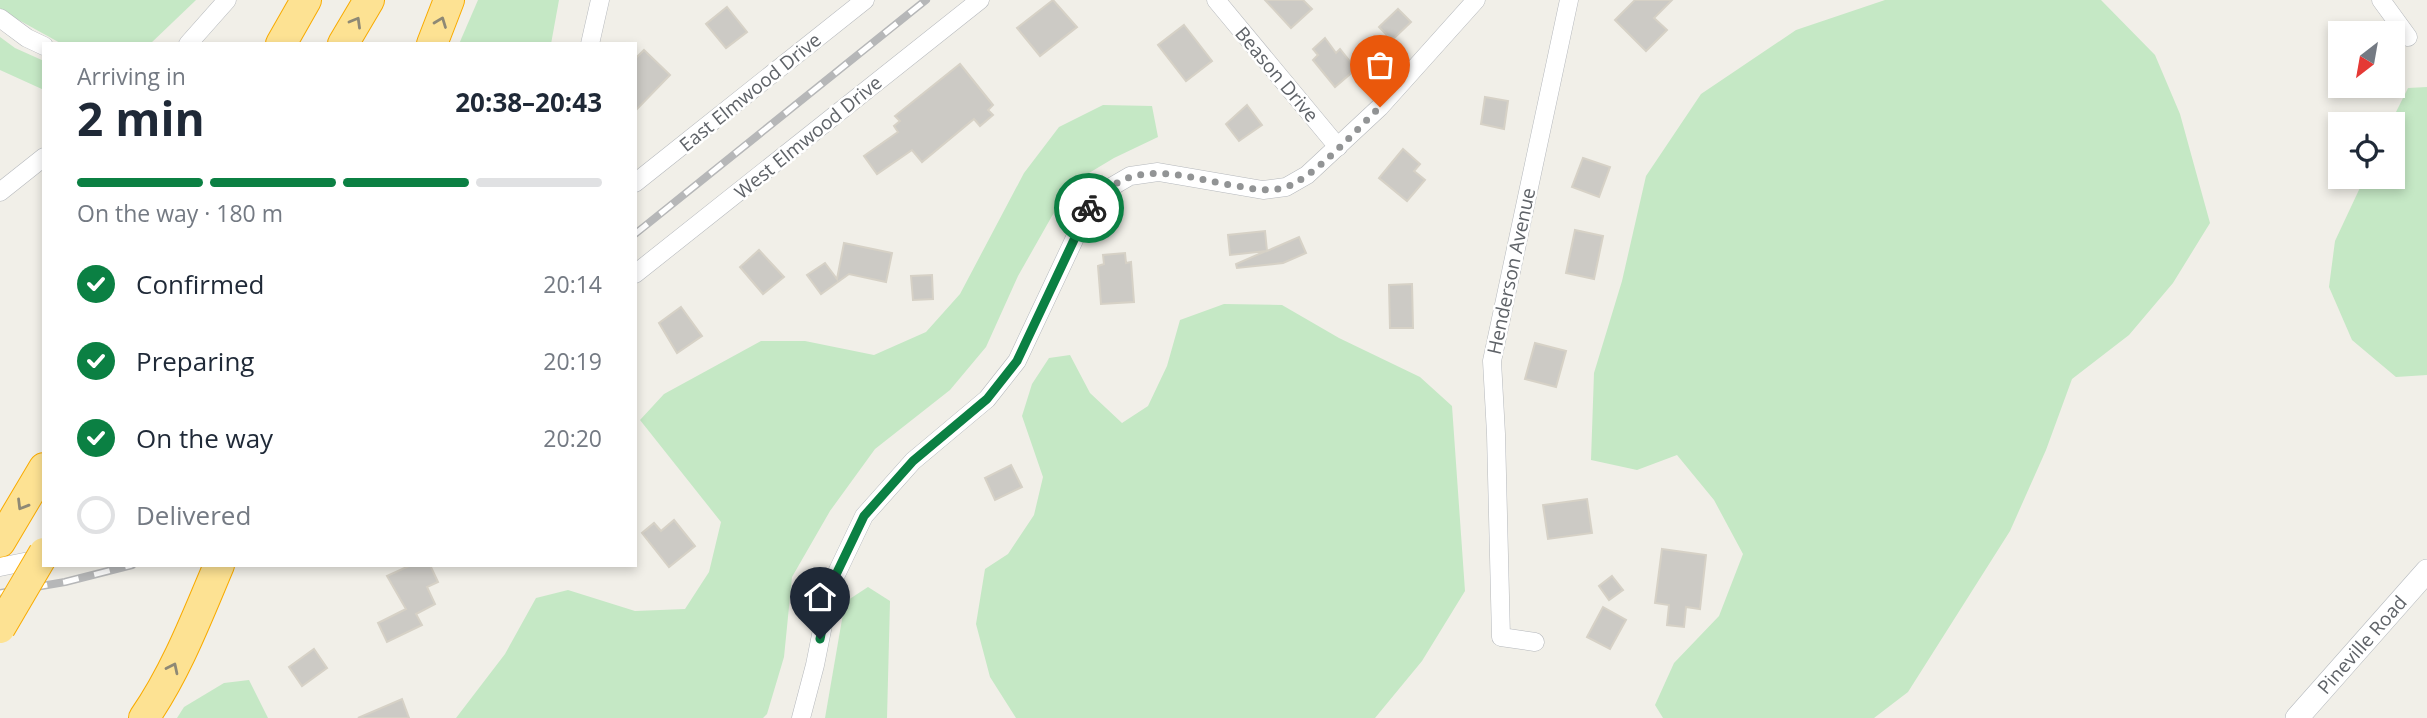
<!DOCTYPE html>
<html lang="en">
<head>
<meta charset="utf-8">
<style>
  :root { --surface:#fff; --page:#f6f6f7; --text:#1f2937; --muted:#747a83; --line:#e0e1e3; --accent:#0b8043 }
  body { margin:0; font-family:"Open Sans",sans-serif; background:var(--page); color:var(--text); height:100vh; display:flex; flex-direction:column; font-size:26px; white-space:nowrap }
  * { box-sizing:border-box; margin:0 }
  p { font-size:23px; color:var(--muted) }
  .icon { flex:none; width:38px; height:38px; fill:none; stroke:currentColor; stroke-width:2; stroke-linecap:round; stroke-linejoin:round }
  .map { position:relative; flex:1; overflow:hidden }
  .details { position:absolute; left:42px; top:42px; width:595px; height:525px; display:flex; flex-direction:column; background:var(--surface); border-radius:0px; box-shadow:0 4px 10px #0003 }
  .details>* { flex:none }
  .needle { width:46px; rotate:211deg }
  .tools { position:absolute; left:2328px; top:21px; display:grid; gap:14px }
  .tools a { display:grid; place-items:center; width:77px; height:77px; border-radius:0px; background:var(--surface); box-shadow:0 4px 10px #0003; font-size:35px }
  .pin { position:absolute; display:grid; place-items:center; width:60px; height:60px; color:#fff; margin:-72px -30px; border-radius:50% 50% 50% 0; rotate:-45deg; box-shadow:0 0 7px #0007 }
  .pin .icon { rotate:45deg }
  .courier { position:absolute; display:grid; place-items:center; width:70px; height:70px; margin:-35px; border:5px solid #0b8043; border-radius:50%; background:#fff; color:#222; box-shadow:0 2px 9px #0007 }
  .summary em { font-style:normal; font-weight:700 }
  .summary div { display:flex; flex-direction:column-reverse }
  .summary { display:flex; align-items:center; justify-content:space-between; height:119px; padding:0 35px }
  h1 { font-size:46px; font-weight:700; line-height:52px }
  .bar { display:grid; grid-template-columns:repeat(4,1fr); gap:10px 7px; align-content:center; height:84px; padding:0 35px }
  .bar i { height:9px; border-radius:5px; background:var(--line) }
  .bar .active { background:var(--accent) }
  .bar p { grid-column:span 4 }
  ol { padding:0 35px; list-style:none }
  li { display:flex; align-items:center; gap:21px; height:77px }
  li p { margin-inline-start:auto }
  li .icon { padding:7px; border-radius:50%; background:var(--accent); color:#fff; stroke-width:4 }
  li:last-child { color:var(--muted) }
  li i { width:38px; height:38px; border:4px solid var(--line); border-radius:50% }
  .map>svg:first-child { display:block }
  .green { fill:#c5e8c5 }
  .building { fill:#cccac5; stroke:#d6d1c6; stroke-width:2 }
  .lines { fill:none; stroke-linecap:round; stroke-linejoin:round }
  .street-casing { stroke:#b5b8bc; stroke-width:19 }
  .secondary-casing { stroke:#b6babf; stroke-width:24 }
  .highway-casing { stroke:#f9ab00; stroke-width:32 }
  .street { stroke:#fff; stroke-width:18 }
  .secondary { stroke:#fff; stroke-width:23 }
  .highway { stroke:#fde293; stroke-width:30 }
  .rail-casing { stroke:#b6b7b8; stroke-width:8 }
  .rail { stroke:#fff; stroke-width:5; stroke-dasharray:16; stroke-linecap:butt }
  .highway-bridge-casing { stroke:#f9ab00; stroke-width:32; stroke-linecap:butt }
  .highway-bridge { stroke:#fde293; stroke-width:30 }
  .oneway { stroke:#8e8975 }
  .done { stroke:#929495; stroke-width:7; stroke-dasharray:0 12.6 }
  .route { stroke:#0b8043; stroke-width:9 }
  .labels { text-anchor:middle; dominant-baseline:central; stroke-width:5; stroke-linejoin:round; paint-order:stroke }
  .street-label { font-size:19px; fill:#5f6368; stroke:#fff }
</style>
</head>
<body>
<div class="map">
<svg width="2427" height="718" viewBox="0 0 2427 718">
  <rect width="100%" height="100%" fill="#f1efe8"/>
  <g class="green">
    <path d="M0,0h196l-46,44h-88l-56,-31 -6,-5z"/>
    <path d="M478,0h81l-8,44h-92z"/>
    <path d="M1885,0h216l54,55 25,59 30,109 -37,60 -44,52 -57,44 -26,71 -36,81 -102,161 -34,26h-211l-8,-13 19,-42 45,-47 24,-62 -29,-54 -37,-45 -40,15 -46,-10 3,-87 28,-92 24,-105 55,-82 95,-64z"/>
    <path d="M0,37l15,11 29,13v29l-44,-20z"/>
    <path d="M2427,87v288l-31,2 -44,-37 -23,-53 6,-46 30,-64h27v-53h-2l18,-36z"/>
    <path d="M1103,105l49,1 6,31 -44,21 -35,21 -27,37 -34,60 -32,71 -36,43 -75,59 -45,62 -38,66 -8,80 -17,57 -4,4h-307l49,-64 31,-56 32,-8 67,21 50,-2 24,-37 12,-50 -81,-102 24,-26 97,-53h44l69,14 52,-23 34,-38 64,-121 35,-46z"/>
    <path d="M1224,304l58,1 57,33 81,39 32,29 13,185 -43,70 -47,57h-359l-26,-41 -14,-53 9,-55 23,-15 26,-39 9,-38 -21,-61 10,-32 17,-26 21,-3 20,38 32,30 26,-17 19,-40 13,-46z"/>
    <path d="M868,587l22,14 -3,117h-62l20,-116z"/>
    <path d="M249,680l19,38h-91l7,-11 40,-24z"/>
  </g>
  <g class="building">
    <path d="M1053,0l24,27 -37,29 -23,-28z"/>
    <path d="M1265,0h38l9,9 -21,19z"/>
    <path d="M1635,0h37l-18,18 13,12 -21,21 -31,-31z"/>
    <path d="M727,7l20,25 -21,16 -20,-24z"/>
    <path d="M1398,9l13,13 -19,18 -13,-13z"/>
    <path d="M1184,25l28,36 -26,20 -28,-36z"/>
    <path d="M1325,38l11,15 4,-4 16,20 -21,18 -22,-27 5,-5 -5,-6z"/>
    <path d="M644,50l26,25 -35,36v-52z"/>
    <path d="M960,64l33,41 -5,5 5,5 -13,11 -6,-7 -52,43 -10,-12 -35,24 -13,-18 34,-24 -4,-6 6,-5 -5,-5z"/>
    <path d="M1485,97l23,4 -4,28 -23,-5z"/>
    <path d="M1247,105l15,20 -23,16 -13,-17z"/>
    <path d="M1403,149l17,15 -6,7 11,9 -18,21 -28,-23z"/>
    <path d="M1583,158l27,9 -11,30 -27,-10z"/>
    <path d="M1575,230l28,6 -9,43 -28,-6z"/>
    <path d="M1265,231l2,20 32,-14 7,16 -23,10 -46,5 -1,-4 30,-13 -36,4 -2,-20z"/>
    <path d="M844,243l48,10 -6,29 -37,-8 -28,20 -14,-19 18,-12 12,16z"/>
    <path d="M759,250l25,27 -21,17 -23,-27z"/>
    <path d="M1125,253l1,10 5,-1 3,40 -33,2 -3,-38 6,-2 -1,-9z"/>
    <path d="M932,275l1,24 -20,1 -2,-24z"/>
    <path d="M1412,284l1,44h-23l-1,-43z"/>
    <path d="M681,307l21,29 -25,17 -18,-30z"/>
    <path d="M1535,343l31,8 -10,36 -31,-8z"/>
    <path d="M1011,465l11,22 -27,13 -10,-22z"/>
    <path d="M1587,499l5,34 -44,6 -5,-34z"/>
    <path d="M674,520l21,26 -26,21 -27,-34 12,-10 7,8z"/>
    <path d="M1662,549l44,6 -6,54 -14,-2 -2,20 -17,-2 2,-20 -14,-2z"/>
    <path d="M411,565h19l8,17 -11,5 8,17 -19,10 6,11 -35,17 -9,-19 28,-14 -19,-33z"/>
    <path d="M1612,576l11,14 -14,10 -10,-14z"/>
    <path d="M1603,607l23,13 -16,29 -23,-12z"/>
    <path d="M314,649l13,19 -25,18 -13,-19z"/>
    <path d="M402,699l7,19h-51z"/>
  </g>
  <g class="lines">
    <g class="street-casing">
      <g id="street">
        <path d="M1216,0l122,147"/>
        <path d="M2381,0l27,37"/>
        <path d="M0,18l27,20 17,8"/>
        <path d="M188,44l39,-44"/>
        <path d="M590,44l10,-44"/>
        <path d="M635,183l230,-183"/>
        <path d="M0,192l44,-35"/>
        <path d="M635,274l345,-274"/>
        <path d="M0,567l44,-9"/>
        <path d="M1535,642l-34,-5 -5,-203 -4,-73 77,-361"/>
        <path d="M801,718l14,-53 16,-80 33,-69 49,-55 74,-62 30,-38 73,-155 16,-16 24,-14 28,-4 105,18 23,-3 21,-12 73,-68 96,-107"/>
      </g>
    </g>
    <g class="secondary-casing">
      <g id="secondary">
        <path id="s1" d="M2297,718l130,-147"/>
      </g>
    </g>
    <g class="highway-casing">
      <g id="highway">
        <path d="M281,44l25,-44"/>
        <path d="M343,44l26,-44"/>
        <path d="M432,44l17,-44"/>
        <path d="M0,542l44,-74"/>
        <path d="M144,718c32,-46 53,-101 75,-153"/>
      </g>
    </g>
    <use href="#street" class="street"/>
    <use href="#secondary" class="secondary"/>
    <use href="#highway" class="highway"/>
    <g class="rail-casing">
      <g id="rail">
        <path d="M635,234l291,-234"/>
        <path d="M0,593l65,-11 67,-17"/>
      </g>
    </g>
    <use href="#rail" class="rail"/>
    <g class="highway-bridge-casing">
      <path id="highway-bridge" d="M0,628l44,-75"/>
    </g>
    <use href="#highway-bridge" class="highway-bridge"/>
  </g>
  <defs><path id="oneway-chevron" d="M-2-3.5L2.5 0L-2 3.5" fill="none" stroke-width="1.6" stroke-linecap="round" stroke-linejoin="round" transform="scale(1.75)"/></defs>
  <g class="oneway">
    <use href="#oneway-chevron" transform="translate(356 22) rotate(-60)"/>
    <use href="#oneway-chevron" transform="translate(441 22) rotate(-69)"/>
    <use href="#oneway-chevron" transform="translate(22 505) rotate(121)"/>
    <use href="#oneway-chevron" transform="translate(173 668) rotate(-64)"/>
  </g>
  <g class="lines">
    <path class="done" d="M1089,208c42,-54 91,-31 148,-22 16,3 33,6 49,1 29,-10 71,-58 94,-80"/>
    <path class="route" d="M820,639l11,-54 33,-69 49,-55 74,-62 30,-38 72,-153"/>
  </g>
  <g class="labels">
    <g class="street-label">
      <text transform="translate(1277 74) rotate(50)">Beason Drive</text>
      <text transform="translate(750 92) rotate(-39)">East Elmwood Drive</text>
      <text transform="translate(808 137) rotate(-39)">West Elmwood Drive</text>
      <text transform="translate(1511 271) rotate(-78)">Henderson Avenue</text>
      <text stroke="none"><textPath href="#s1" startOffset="98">Pineville Road</textPath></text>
    </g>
  </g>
</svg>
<div class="tools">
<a><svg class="needle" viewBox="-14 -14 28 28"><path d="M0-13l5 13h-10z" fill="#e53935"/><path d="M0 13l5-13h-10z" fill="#747a83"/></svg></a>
<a><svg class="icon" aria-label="locate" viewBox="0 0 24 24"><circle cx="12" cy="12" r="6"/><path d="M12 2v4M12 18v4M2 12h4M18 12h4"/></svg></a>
</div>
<div class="pin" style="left:1380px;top:107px;background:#ea580c"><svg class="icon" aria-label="bag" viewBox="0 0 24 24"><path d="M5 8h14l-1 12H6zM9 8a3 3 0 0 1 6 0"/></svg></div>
<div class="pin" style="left:820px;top:639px;background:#1f2937"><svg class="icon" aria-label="home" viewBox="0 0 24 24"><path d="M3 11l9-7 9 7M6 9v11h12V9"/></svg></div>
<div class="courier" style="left:1089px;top:208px"><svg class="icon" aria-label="bike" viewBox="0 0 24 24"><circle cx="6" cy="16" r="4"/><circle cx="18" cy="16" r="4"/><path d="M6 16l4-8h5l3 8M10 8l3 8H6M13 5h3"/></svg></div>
<section class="details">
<div class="summary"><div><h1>2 min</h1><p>Arriving in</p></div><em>20:38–20:43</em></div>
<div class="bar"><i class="active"></i><i class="active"></i><i class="active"></i><i></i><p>On the way · 180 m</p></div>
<ol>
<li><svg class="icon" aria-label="check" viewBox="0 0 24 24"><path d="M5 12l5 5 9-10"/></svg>Confirmed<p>20:14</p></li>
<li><svg class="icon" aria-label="check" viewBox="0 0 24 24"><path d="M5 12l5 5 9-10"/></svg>Preparing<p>20:19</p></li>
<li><svg class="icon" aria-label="check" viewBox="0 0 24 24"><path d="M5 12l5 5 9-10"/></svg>On the way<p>20:20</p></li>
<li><i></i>Delivered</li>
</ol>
</section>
</div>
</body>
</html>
